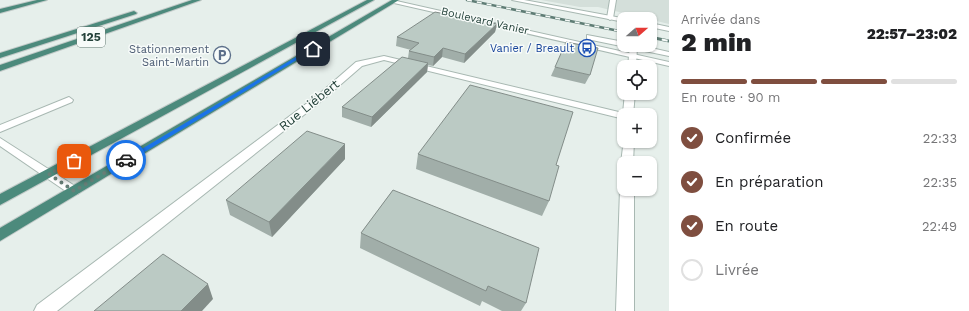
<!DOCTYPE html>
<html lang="fr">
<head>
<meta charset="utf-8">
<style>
  :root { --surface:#fff; --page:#f6f6f6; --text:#202124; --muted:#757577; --line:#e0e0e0; --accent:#7f4e3f }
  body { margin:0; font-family:"Work Sans",sans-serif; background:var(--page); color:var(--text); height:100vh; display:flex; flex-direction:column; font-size:15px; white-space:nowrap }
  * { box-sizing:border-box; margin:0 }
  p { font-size:13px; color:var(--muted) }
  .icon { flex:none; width:22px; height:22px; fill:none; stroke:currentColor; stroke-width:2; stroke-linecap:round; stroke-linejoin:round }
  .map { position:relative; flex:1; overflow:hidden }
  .drawer { display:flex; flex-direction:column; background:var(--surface); width:300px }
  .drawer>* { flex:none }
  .needle { width:26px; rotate:70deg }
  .fabs { position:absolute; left:617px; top:12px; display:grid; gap:8px }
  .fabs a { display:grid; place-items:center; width:40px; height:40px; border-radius:8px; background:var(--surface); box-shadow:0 1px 3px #0004; font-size:20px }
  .pin { position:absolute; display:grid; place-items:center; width:34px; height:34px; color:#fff; margin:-17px; border-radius:8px; box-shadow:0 2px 6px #0006 }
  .courier { position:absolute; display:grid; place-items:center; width:40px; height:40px; margin:-20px; border:3px solid #1a73e8; border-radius:50%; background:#fff; color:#222; box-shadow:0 1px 5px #0007 }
  .summary em { font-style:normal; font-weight:800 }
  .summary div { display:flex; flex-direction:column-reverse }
  .summary { display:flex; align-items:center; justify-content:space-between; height:68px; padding:0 12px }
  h1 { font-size:26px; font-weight:800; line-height:30px }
  .bar { display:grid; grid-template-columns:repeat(4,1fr); gap:6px 4px; align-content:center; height:48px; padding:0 12px }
  .bar i { height:5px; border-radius:3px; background:var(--line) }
  .bar .active { background:var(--accent) }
  .bar p { grid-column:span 4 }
  ol { padding:0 12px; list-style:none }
  li { display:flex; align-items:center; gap:12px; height:44px }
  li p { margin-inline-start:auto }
  li .icon { padding:4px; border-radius:50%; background:var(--accent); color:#fff; stroke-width:4 }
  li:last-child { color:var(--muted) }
  li i { width:22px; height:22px; border:2px solid var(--line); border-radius:50% }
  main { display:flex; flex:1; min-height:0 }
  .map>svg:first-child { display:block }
  .built { fill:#d4dfda }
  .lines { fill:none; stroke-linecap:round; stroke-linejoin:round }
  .service-casing { stroke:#a8b8b2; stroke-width:2 }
  .minor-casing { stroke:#a8b8b2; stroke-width:2 }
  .tertiary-casing { stroke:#a8b8b2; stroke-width:2 }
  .trunk-casing { stroke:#c2cac8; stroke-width:2 }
  .service { fill:#fff; fill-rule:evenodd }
  .minor { fill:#fff; fill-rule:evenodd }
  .tertiary { fill:#fff; fill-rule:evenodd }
  .trunk { fill:#4c8a7c; fill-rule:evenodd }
  .rail-far1-casing { stroke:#5f7d75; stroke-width:2.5 }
  .rail-casing { stroke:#5f7d75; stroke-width:3 }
  .rail-far1 { stroke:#f7fbf9; stroke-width:1.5; stroke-dasharray:5; stroke-linecap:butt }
  .rail { stroke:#f7fbf9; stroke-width:2; stroke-dasharray:6; stroke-linecap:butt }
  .wall { fill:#a1aea9 }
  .shaded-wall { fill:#838d89 }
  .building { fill:#bbcac4; stroke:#838d89 }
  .route { fill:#1a73e8 }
  .done { stroke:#687f78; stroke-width:4; stroke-dasharray:0 7.2 }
  .labels { text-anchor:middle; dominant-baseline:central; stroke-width:3; stroke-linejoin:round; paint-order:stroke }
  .far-street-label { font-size:11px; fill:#24423a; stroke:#f7fbf9 }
  .far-transit-label { font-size:11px; fill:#164399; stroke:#f7fbf9; text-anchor:end }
  .far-service-label { font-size:11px; fill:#4e5e75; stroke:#f7fbf9; text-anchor:end }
  .shield { fill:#f7fbf9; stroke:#637a73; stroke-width:1 }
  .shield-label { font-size:12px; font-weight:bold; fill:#24423a }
  .street-label { font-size:13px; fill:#24423a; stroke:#f7fbf9 }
</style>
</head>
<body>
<main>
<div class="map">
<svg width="669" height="311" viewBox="0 0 669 311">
  <rect width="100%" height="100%" fill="#e6efeb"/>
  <path class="built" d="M541,0h128v24l-71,-17h-18z"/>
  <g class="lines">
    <g class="service-casing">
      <g id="service">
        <path d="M69,97l4,3 -1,2 -72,30v-7z"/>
        <path d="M0,138l78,50 2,3 -2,3h-8l-70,-48z"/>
      </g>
    </g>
    <g class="minor-casing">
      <g id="minor">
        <path d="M610,0h6l-3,18 -3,2 -3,-2z"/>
        <path d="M630,45l7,1 -1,21h-8z"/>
        <path d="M384,56l239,57 2,-20h10l-2,22h-9v4l-240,-59 -22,6 -38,33 -267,212h-23l3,-6 281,-210 38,-33z"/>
        <path d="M624,139v2h10l-1,22h-9v3l-3,-3z"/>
        <path d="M624,185v4h10v122h-18l4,-122z"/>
      </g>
    </g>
    <g class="tertiary-casing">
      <g id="tertiary">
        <path d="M392,0l277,62v4l-275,-63z"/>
        <path d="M512,0h12l103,19h-3v3z"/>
        <path d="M650,23l19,4v4l-19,-4z"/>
        <path d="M587,35l37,7v3h14l31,7v4l-82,-17z"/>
      </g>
    </g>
    <g class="trunk-casing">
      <g id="trunk">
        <path d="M37,0h10l-47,13v-4z"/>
        <path d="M192,0h9l-201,71v-6z"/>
        <path d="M367,0h7l-374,205v-11z"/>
        <path d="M392,0h7l-399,241v-13z"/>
        <path d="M134,11l3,2 -1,1 -136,44v-5z"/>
      </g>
    </g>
    <use href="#service" class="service"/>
    <use href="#minor" class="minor"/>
    <use href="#tertiary" class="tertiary"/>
    <use href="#trunk" class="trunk"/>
    <g class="rail-far1-casing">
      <g id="rail-far1">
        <path d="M467,0l157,32"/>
        <path d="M650,37l3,1"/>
      </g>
    </g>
    <g class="rail-casing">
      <path id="rail" d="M650,37l19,4"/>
    </g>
    <use href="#rail-far1" class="rail-far1"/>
    <use href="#rail" class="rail"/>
  </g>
  <g class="wall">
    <path d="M497,24l-2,8 -31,31 -22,-6 -9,9 -5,-1 -1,7 -56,55 -29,-10v-10l66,-49 1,-7 2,-1 -15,-4 1,-9z"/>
    <path d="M555,67l35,8 -5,9 -34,-8z"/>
    <path d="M418,154l138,11 -7,36 -7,15 -126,-47z"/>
    <path d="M345,159l-73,78 -42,-22 -4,-15z"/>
    <path d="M393,190l133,113 -5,8h-19l-20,-10 -2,5 -120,-58 1,-15z"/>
  </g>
  <g class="shaded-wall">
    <path d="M497,24l-2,8 -31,31 1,-9z"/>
    <path d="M443,48l-1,9 -9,9 1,-9z"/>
    <path d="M428,63l-1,9 -56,55 1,-10z"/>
    <path d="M345,144v15l-73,78 -3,-15z"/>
    <path d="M208,284l5,15 -11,12h-21z"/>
  </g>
  <g class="building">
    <path d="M435,12l62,12 -32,30 -22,-6 -9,9 -25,-6 10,-8 -22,-6z"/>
    <path d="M566,42l32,6 -8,27 -35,-8z"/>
    <path d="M402,57l26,6 -56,54 -30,-10z"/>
    <path d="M470,85l103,27 -17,53 3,1 -10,35 -131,-47z"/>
    <path d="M307,131l38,13 -76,78 -43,-22z"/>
    <path d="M393,190l146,58 -13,55 -38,-17 -2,5 -125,-58z"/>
    <path d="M163,254l45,30 -27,27h-87z"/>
  </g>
  <path class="route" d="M313,47l2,2 -187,113 -5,-2z"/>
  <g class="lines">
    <path class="done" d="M74,161l-25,13 25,17 52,-31"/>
  </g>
  <defs>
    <g id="bus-ring" transform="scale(0.9)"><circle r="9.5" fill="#f7fbf9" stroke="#1a4fb4" stroke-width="1.5"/><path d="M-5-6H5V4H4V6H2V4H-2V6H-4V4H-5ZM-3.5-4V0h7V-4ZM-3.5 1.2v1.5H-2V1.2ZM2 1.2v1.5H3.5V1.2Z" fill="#1a4fb4"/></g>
    <g id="parking-ring" transform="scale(0.9)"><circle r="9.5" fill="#f7fbf9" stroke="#5c6f8a" stroke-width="1.5"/><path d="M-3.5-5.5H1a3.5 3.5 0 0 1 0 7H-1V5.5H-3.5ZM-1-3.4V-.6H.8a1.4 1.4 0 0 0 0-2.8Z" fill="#5c6f8a"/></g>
  </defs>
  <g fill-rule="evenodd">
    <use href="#bus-ring" x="587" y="48"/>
    <use href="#parking-ring" x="222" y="55"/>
  </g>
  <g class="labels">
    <g class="far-street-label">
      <text transform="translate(485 21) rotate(13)">Boulevard Vanier</text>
    </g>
    <g class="far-transit-label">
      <text x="574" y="48">Vanier / Breault</text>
    </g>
    <g class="far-service-label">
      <text x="209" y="49">Stationnement<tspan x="209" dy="13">Saint-Martin</tspan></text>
    </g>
    <rect class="shield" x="77" y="27" width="28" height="20" rx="3"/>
    <g class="shield-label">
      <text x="91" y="37">125</text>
    </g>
    <g class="street-label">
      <text transform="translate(309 105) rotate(-39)">Rue Liébert</text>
    </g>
  </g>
</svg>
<div class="fabs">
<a><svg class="needle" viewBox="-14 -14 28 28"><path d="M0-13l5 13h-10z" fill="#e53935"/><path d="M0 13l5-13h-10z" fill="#757577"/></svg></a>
<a><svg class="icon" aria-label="locate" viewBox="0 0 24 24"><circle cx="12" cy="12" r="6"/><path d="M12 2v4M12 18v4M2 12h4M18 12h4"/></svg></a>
<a>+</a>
<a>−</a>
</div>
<div class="pin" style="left:74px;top:161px;background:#ea580c"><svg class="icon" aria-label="bag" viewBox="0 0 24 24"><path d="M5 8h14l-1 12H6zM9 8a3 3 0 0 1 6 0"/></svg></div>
<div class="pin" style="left:313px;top:49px;background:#1f2937"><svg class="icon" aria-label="home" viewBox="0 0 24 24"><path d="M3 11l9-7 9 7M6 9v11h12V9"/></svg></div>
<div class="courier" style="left:126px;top:160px"><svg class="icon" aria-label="car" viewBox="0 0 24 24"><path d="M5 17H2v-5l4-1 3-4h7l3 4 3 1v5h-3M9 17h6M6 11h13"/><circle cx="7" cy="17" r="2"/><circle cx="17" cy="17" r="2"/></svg></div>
</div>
<section class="drawer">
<div class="summary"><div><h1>2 min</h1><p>Arrivée dans</p></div><em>22:57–23:02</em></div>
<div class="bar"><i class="active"></i><i class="active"></i><i class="active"></i><i></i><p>En route · 90 m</p></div>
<ol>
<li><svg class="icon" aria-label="check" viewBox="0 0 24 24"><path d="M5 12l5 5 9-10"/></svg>Confirmée<p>22:33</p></li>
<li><svg class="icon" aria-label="check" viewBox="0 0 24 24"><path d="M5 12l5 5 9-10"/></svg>En préparation<p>22:35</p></li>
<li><svg class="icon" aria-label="check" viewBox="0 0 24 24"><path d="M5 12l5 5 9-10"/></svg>En route<p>22:49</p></li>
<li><i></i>Livrée</li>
</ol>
</section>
</main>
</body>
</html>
